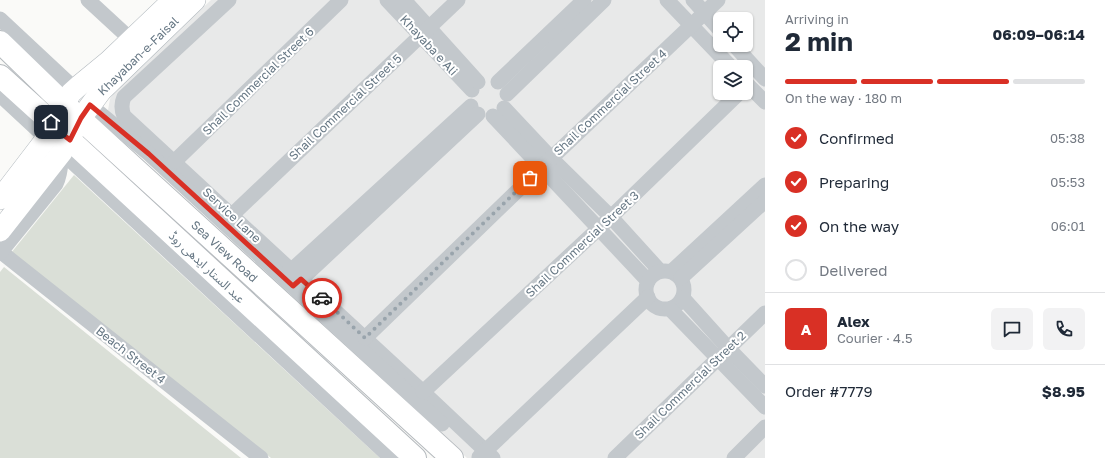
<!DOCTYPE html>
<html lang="en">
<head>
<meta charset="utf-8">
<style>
  :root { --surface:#fff; --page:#f2f2f3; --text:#1f2937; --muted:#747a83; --line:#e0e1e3; --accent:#d93025 }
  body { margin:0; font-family:"Golos Text","Noto Sans Arabic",sans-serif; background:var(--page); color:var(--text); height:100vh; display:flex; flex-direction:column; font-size:15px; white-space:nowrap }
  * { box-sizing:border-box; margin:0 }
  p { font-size:13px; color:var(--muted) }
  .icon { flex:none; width:22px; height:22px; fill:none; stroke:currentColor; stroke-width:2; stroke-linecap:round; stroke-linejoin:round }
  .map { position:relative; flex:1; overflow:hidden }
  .side { display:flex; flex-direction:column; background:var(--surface); width:340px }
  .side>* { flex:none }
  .tools { position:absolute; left:713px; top:12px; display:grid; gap:8px }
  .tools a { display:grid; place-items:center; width:40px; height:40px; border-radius:6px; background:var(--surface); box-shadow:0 1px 3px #0004; font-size:20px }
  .pin { position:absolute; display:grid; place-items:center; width:34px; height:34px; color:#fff; margin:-17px; border-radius:8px; box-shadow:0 2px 6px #0006 }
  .courier { position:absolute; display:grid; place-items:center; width:40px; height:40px; margin:-20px; border:3px solid #d93025; border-radius:50%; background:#fff; color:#222; box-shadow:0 1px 5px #0007 }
  .summary em { font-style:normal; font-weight:700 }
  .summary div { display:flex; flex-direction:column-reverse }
  .summary { display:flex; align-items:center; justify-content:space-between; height:68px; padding:0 20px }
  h1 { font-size:26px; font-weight:700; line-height:30px }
  .bar { display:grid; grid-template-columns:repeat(4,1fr); gap:6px 4px; align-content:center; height:48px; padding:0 20px }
  .bar i { height:5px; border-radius:3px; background:var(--line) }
  .bar .current { background:var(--accent) }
  .bar p { grid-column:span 4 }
  .line { display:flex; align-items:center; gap:10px; padding:0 20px; border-top:1px solid var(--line) }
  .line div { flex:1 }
  .round { display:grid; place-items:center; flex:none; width:42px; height:42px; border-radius:6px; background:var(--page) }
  ol { padding:0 20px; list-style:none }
  li { display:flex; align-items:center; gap:12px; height:44px }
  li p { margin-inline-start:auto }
  li .icon { padding:4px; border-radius:50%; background:var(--accent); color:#fff; stroke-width:4 }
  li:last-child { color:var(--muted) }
  li i { width:22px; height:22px; border:2px solid var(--line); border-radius:50% }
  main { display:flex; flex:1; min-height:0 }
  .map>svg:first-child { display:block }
  .built { fill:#e8e9e9; fill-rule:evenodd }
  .green { fill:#dadfd7 }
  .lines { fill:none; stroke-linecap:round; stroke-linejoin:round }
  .secondary-casing { stroke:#b3babf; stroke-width:22 }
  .primary-casing { stroke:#b5babe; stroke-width:24 }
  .minor { stroke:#c3c8cc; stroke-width:15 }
  .secondary { stroke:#fff; stroke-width:21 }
  .primary { stroke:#fff; stroke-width:22 }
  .done { stroke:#99a4ac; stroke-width:4; stroke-dasharray:0 7.2 }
  .route { stroke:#d93025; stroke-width:5 }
  .labels { text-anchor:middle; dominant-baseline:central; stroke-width:4; stroke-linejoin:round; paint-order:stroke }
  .street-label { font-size:12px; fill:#657683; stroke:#fff }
</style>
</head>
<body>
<main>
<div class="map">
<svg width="765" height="458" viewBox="0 0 765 458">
  <rect width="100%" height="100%" fill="#fafaf8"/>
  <path class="built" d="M211,0h554v458h-298l-352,-328 -7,-20 2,-11 6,-9zM720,19h26v26h-26zM720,67h26v26h-26z"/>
  <g class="green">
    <path d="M74,175l306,283h-109l-260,-205z"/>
    <path d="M4,267l237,191h-241v-186z"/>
  </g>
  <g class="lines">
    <g class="secondary-casing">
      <g id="secondary">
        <path d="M0,199l46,-60 6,-14 19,-32 10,-9 28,-23 64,-61"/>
        <path id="s1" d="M0,231l62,-79 19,-34 20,-27 94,-91"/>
      </g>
    </g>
    <g class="primary-casing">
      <g id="primary">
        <path id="s2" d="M0,42l64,62 388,354"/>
        <path d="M0,76l51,46 1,3 18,15 345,318"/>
      </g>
    </g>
    <g class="minor">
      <path d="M88,0l51,47"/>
      <path d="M229,0l-105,97c-3,7 -3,12 0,19l299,276 70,66"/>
      <path d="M387,0l85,90"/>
      <path d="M404,0l74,82"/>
      <path d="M667,0l64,67"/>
      <path d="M693,0l27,30"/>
      <path d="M0,19l75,70"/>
      <path d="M734,45l31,34"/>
      <path d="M498,82l86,-82"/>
      <path d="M746,83l19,19"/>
      <path d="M507,94l97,-94"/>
      <path d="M0,95l391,363"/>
      <path d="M90,105l59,49 293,270"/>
      <path d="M504,108l47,50 60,59 49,54"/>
      <path d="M493,116l155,165"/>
      <path d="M175,161l166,-161"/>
      <path d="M232,215l226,-215"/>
      <path d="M1,252l260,206"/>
      <path d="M0,253l56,-69c5,-10 5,-21 6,-32"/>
      <circle cx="665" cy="290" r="19"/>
      <path d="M672,271l93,-86"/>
      <path d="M284,277l187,-171"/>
      <path d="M681,278l84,-77"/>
      <path d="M295,285l183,-171"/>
      <path d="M683,298l45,50 37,38"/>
      <path d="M670,309l95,98"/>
      <path d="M365,338l176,-170 177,-168"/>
      <path d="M423,392l188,-175 128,-124"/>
      <path d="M479,457l169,-160"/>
      <path d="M615,458l150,-145"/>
      <path d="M734,458l31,-31"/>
    </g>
    <use href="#secondary" class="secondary"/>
    <use href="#primary" class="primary"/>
  </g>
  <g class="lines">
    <path class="done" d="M322,298l43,40 165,-160"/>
    <path class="route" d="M51,122l1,4 18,14 11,-22 9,-13 59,49 144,132 8,-7 21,19"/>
  </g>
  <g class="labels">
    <g class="street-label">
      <text transform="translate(429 45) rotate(47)">Khayaba e Ali</text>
      <text stroke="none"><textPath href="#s1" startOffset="224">Khayaban-e-Faisal</textPath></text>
      <text transform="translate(258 81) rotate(-44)">Shail Commercial Street 6</text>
      <text transform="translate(610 102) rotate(-43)">Shail Commercial Street 4</text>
      <text transform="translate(345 107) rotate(-43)">Shail Commercial Street 5</text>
      <text transform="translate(232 215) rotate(43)">Service Lane</text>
      <text transform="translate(582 244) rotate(-43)">Shail Commercial Street 3</text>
      <text stroke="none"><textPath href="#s2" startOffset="307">Sea View Road</textPath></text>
      <text transform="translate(207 267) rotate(43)">عبد الستار ایدھی روڈ</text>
      <text transform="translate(131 355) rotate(38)">Beach Street 4</text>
      <text transform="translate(690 385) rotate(-44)">Shail Commercial Street 2</text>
    </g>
  </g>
</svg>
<div class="tools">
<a><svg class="icon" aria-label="locate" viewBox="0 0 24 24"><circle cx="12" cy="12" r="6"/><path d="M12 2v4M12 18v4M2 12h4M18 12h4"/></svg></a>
<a><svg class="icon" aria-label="layers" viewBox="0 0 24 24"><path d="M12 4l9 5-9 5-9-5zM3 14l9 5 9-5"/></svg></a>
</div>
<div class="pin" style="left:530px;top:178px;background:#ea580c"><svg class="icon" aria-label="bag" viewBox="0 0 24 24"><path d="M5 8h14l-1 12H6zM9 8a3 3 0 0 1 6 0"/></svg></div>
<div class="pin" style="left:51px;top:122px;background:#1f2937"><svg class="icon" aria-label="home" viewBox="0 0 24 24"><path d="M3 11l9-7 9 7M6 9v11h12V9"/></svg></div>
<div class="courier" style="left:322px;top:298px"><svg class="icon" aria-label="car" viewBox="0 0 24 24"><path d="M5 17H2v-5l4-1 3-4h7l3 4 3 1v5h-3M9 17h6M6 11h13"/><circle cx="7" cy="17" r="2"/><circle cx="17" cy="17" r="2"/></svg></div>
</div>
<section class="side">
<div class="summary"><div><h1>2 min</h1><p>Arriving in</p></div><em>06:09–06:14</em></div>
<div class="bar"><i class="current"></i><i class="current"></i><i class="current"></i><i></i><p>On the way · 180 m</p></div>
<ol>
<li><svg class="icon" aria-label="check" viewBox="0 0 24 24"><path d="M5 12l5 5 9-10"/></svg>Confirmed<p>05:38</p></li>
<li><svg class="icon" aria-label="check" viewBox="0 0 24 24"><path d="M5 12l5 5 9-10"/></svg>Preparing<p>05:53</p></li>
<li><svg class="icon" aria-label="check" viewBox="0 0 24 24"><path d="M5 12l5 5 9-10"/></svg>On the way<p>06:01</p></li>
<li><i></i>Delivered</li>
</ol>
<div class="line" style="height:72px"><b class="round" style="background:var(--accent);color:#fff">A</b><div><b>Alex</b><p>Courier · 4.5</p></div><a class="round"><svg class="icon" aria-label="chat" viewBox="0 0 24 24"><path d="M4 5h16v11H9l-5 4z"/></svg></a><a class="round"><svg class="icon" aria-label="phone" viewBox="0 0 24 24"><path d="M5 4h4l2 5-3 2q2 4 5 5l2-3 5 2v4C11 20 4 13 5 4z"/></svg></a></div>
<div class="line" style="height:52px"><div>Order #7779</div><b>$8.95</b></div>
</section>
</main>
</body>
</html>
